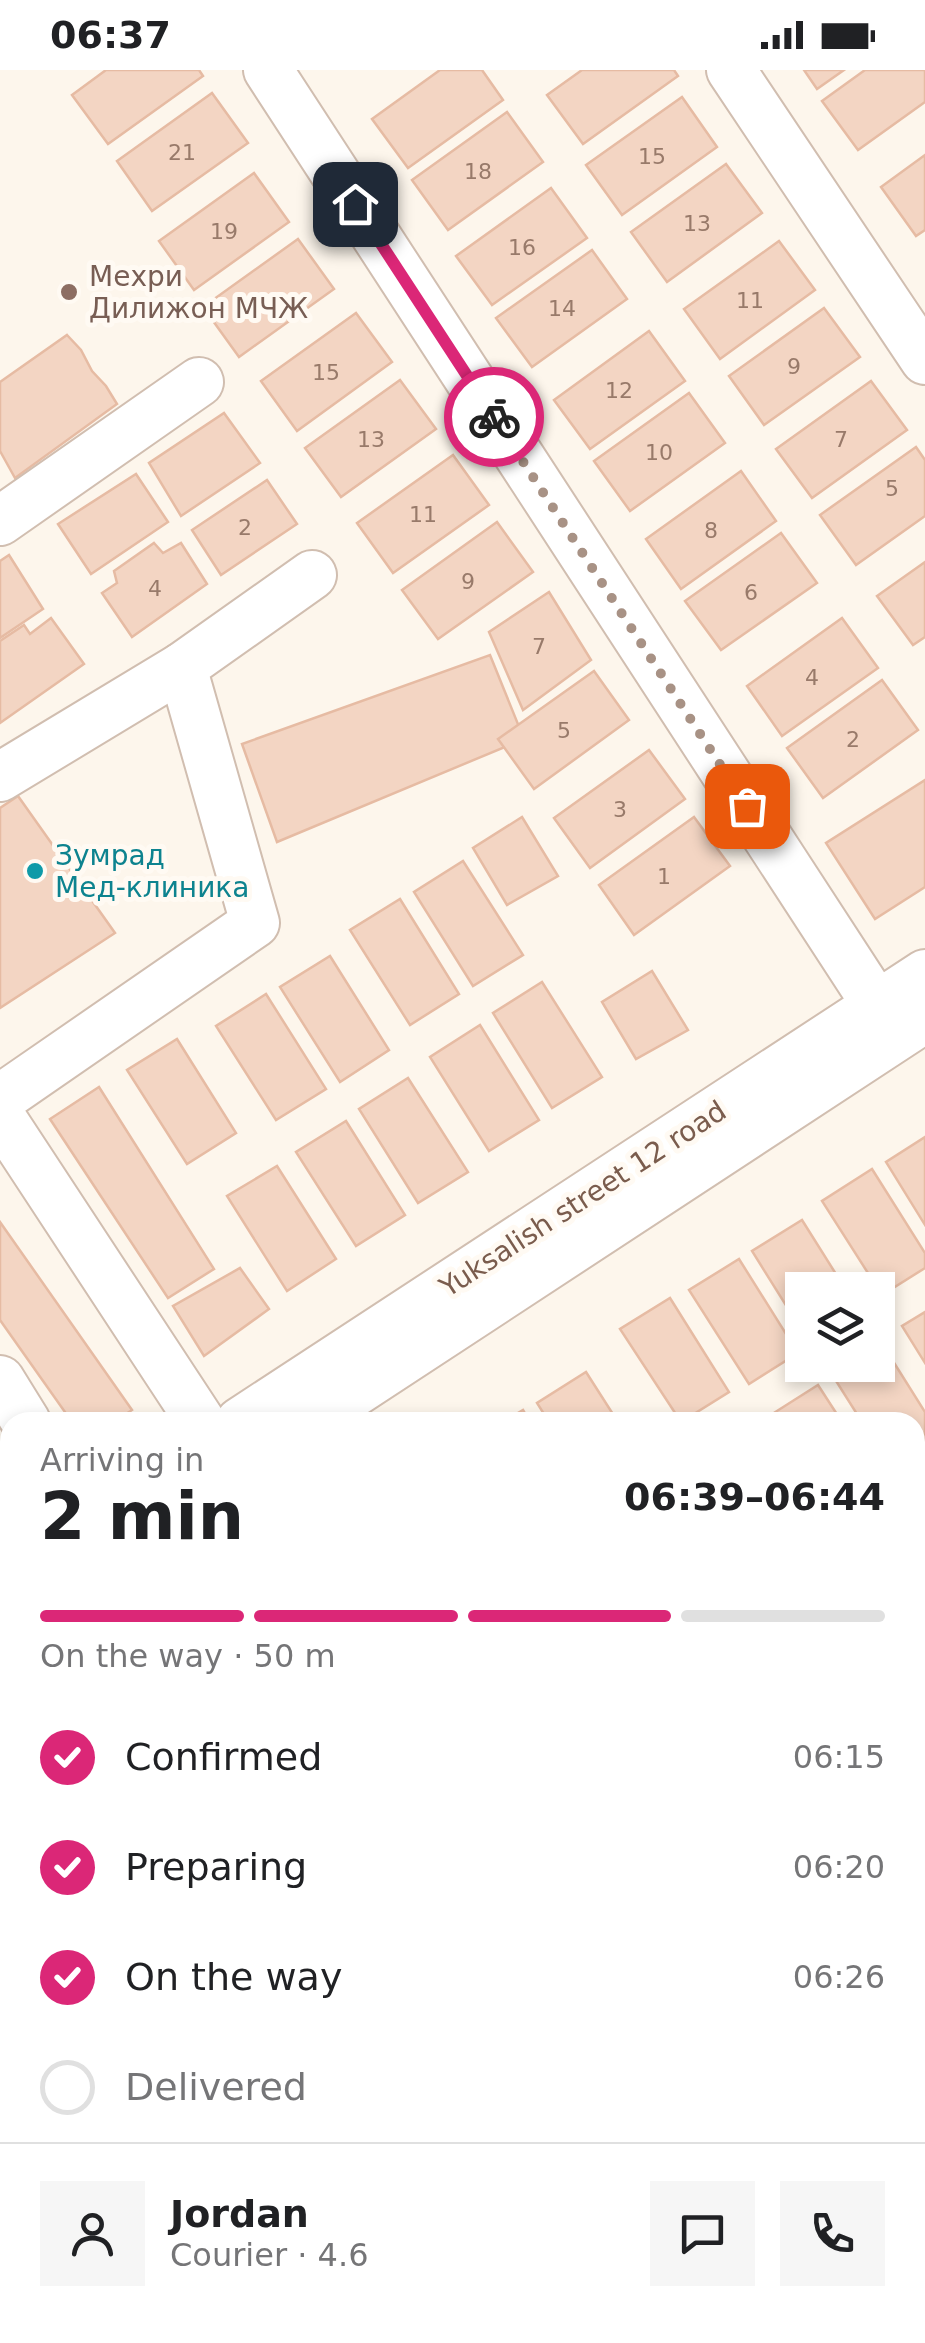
<!DOCTYPE html>
<html lang="en">
<head>
<meta charset="utf-8">
<style>
  :root { --surface:#fff; --page:#f6f6f6; --text:#202124; --muted:#757577; --line:#e0e0e0; --accent:#db2777 }
  body { margin:0; font-family:"DejaVu Sans",sans-serif; background:var(--page); color:var(--text); height:100vh; display:flex; flex-direction:column; font-size:38px; white-space:nowrap }
  * { box-sizing:border-box; margin:0 }
  p { font-size:32px; color:var(--muted) }
  .icon { flex:none; width:55px; height:55px; fill:none; stroke:currentColor; stroke-width:2; stroke-linecap:round; stroke-linejoin:round }
  .map { position:relative; flex:1; overflow:hidden }
  .sheet { position:absolute; left:0px; top:1342px; width:925px; height:932px; display:flex; flex-direction:column; background:var(--surface); border-radius:30px 30px 0 0; box-shadow:0 5px 15px #0003 }
  .sheet>* { flex:none }
  .controls { position:absolute; left:785px; top:1202px; display:grid; gap:20px }
  .controls a { display:grid; place-items:center; width:110px; height:110px; border-radius:0px; background:var(--surface); box-shadow:0 5px 15px #0003; font-size:50px }
  .pin { position:absolute; display:grid; place-items:center; width:85px; height:85px; color:#fff; margin:-42px; border-radius:20px; box-shadow:0 5px 15px #0006 }
  .courier { position:absolute; display:grid; place-items:center; width:100px; height:100px; margin:-50px; border:8px solid #db2777; border-radius:50%; background:#fff; color:#222; box-shadow:0 2px 12px #0007 }
  .overview em { font-style:normal; font-weight:800 }
  .overview div { display:flex; flex-direction:column-reverse }
  .overview { display:flex; align-items:center; justify-content:space-between; height:170px; padding:0 40px }
  h1 { font-size:65px; font-weight:800; line-height:75px }
  .bar { display:grid; grid-template-columns:repeat(4,1fr); gap:15px 10px; align-content:center; height:120px; padding:0 40px }
  .bar i { height:12px; border-radius:8px; background:var(--line) }
  .bar .on { background:var(--accent) }
  .bar p { grid-column:span 4 }
  .line { display:flex; align-items:center; gap:25px; padding:0 40px; border-top:2px solid var(--line) }
  .line div { flex:1 }
  .round { display:grid; place-items:center; flex:none; width:105px; height:105px; border-radius:0px; background:var(--page) }
  ol { padding:0 40px; list-style:none }
  li { display:flex; align-items:center; gap:30px; height:110px }
  li p { margin-inline-start:auto }
  li .icon { padding:10px; border-radius:50%; background:var(--accent); color:#fff; stroke-width:4 }
  li:last-child { color:var(--muted) }
  li i { width:55px; height:55px; border:5px solid var(--line); border-radius:50% }
  .status { display:flex; justify-content:space-between; align-items:center; height:70px; padding:0 50px; background:var(--surface); direction:ltr }
  .status svg { height:28px; fill:currentColor }
  .map>svg:first-child { display:block }
  .green { fill:#d8ecc9 }
  .building { fill:#f3d5c3; stroke:#e6bba3; stroke-width:2.5 }
  .lines { fill:none; stroke-linecap:round; stroke-linejoin:round }
  .minor-casing { stroke:#d1beb0; stroke-width:52 }
  .minor { stroke:#fff; stroke-width:48 }
  .done { stroke:#a89285; stroke-width:10; stroke-dasharray:0 18 }
  .route { stroke:#db2777; stroke-width:12 }
  .education-dot { fill:#8d6e63; stroke:#fffaf3; stroke-width:4 }
  .culture-dot { fill:#0f9aa8; stroke:#fffaf3; stroke-width:4 }
  .labels { text-anchor:middle; dominant-baseline:central; stroke-width:10; stroke-linejoin:round; paint-order:stroke }
  .number-label { font-size:22px; fill:#987a6a }
  .education-label { font-size:28px; fill:#785e54; stroke:#fffaf3; text-anchor:start }
  .culture-label { font-size:28px; fill:#0d838f; stroke:#fffaf3; text-anchor:start }
  .street-label { font-size:28px; fill:#7a5c4d; stroke:#fffaf3 }
</style>
</head>
<body>
<div class="status"><b>06:37</b><svg viewBox="0 0 49 12"><path d="M0 12V9h3v3zM5 12V6h3v6zM10 12V3h3v9zM15 12V0h3v12zM26 1h20v11H26zM47 4h2v5h-2z"/></svg></div>
<div class="map">
<svg width="925" height="2273" viewBox="0 0 925 2273">
  <rect width="100%" height="100%" fill="#fdf6ec"/>
  <path class="green" d="M0,1417l10,16v832h247l-9,8h-248z"/>
  <g class="building">
    <path d="M106,0h93l4,6 -95,68 -36,-49z"/>
    <path d="M440,0h42l21,30 -95,68 -36,-49z"/>
    <path d="M582,0h92l4,6 -95,68 -36,-49z"/>
    <path d="M804,0h40l-27,19z"/>
    <path d="M865,0h60v32l-67,48 -36,-49z"/>
    <path d="M212,23l36,50 -96,68 -35,-50z"/>
    <path d="M682,27l35,50 -95,68 -36,-50z"/>
    <path d="M507,42l36,50 -95,68 -36,-50z"/>
    <path d="M925,85v75l-9,6 -35,-49z"/>
    <path d="M726,94l36,49 -95,69 -36,-50z"/>
    <path d="M254,103l35,49 -95,68 -35,-49z"/>
    <path d="M551,118l36,50 -95,67 -36,-49z"/>
    <path d="M298,169l36,50 -95,68 -36,-50z"/>
    <path d="M779,171l36,49 -95,69 -36,-50z"/>
    <path d="M592,180l35,49 -95,68 -36,-49z"/>
    <path d="M824,238l36,49 -96,68 -35,-49z"/>
    <path d="M356,243l36,49 -95,69 -36,-50z"/>
    <path d="M649,261l36,50 -95,68 -36,-49z"/>
    <path d="M67,265l14,15 11,21 14,15 11,18 -102,74 -15,-27v-69z"/>
    <path d="M400,310l36,49 -95,68 -36,-49z"/>
    <path d="M871,311l36,49 -95,68 -36,-49z"/>
    <path d="M689,323l36,50 -95,68 -36,-50z"/>
    <path d="M224,343l36,50 -79,53 -32,-53z"/>
    <path d="M916,377l9,13v56l-69,49 -36,-50z"/>
    <path d="M453,385l36,50 -96,68 -36,-50z"/>
    <path d="M741,401l35,50 -95,68 -35,-50z"/>
    <path d="M136,404l32,48 -77,52 -33,-50z"/>
    <path d="M267,410l30,44 -76,51 -29,-45z"/>
    <path d="M497,452l36,50 -95,67 -36,-49z"/>
    <path d="M781,463l36,50 -96,67 -36,-49z"/>
    <path d="M154,473l9,10 18,-10 26,41 -75,53 -30,-44 15,-10 -3,-12z"/>
    <path d="M9,485l34,54 -43,29v-77z"/>
    <path d="M925,492v75l-12,8 -36,-49z"/>
    <path d="M549,522l42,68 -68,50 -34,-78z"/>
    <path d="M51,548l33,46 -84,59v-82l24,-16 6,9z"/>
    <path d="M842,548l36,50 -96,68 -35,-50z"/>
    <path d="M490,585l34,84 -247,103 -35,-98z"/>
    <path d="M594,601l35,49 -95,69 -36,-50z"/>
    <path d="M882,610l36,50 -95,68 -36,-50z"/>
    <path d="M649,680l36,49 -95,69 -36,-50z"/>
    <path d="M925,710v107l-50,32 -49,-76z"/>
    <path d="M18,726l97,137 -115,75v-200z"/>
    <path d="M522,747l36,59 -51,29 -34,-57z"/>
    <path d="M694,747l36,49 -96,69 -35,-50z"/>
    <path d="M463,791l60,94 -50,31 -59,-94z"/>
    <path d="M400,829l59,95 -49,31 -60,-95z"/>
    <path d="M330,886l59,94 -49,32 -60,-95z"/>
    <path d="M652,901l36,59 -52,29 -34,-57z"/>
    <path d="M542,912l60,95 -50,31 -59,-95z"/>
    <path d="M266,924l60,95 -50,31 -60,-94z"/>
    <path d="M480,955l59,95 -50,31 -59,-94z"/>
    <path d="M177,969l59,94 -49,31 -60,-94z"/>
    <path d="M408,1008l60,94 -50,31 -59,-94z"/>
    <path d="M99,1017l115,182 -46,29 -118,-179z"/>
    <path d="M346,1051l59,94 -49,31 -60,-94z"/>
    <path d="M925,1067v88l-39,-63z"/>
    <path d="M277,1096l59,93 -49,32 -60,-95z"/>
    <path d="M872,1099l53,84v15l-43,27 -60,-94z"/>
    <path d="M802,1150l44,70h-44v41l-50,-80z"/>
    <path d="M0,1152l132,188 -18,12h-42l-72,-102z"/>
    <path d="M739,1189l59,94 -49,31 -60,-94z"/>
    <path d="M240,1198l29,41 -65,47 -31,-50z"/>
    <path d="M670,1228l59,94 -48,30 -61,-93z"/>
    <path d="M925,1242v51l-23,-37z"/>
    <path d="M881,1272l44,70v34l-10,6v-30h-53l-31,-49 14,-8h33v-21z"/>
    <path d="M586,1302l32,50h-69l-12,-19z"/>
    <path d="M818,1315l24,37h-69l-4,-6z"/>
    <path d="M523,1340l7,12h-27z"/>
    <path d="M925,1504v42l-10,-15v-20z"/>
    <path d="M915,1712l10,14v48l-10,7z"/>
    <path d="M925,1794v75l-10,7v-75z"/>
    <path d="M925,1891v52l-10,-14v-31z"/>
    <path d="M915,2134l10,14v8l-10,7z"/>
    <path d="M925,2191v75l-10,7h-43l-6,-8h49v-67z"/>
    <path d="M669,2265h100l-11,8h-83z"/>
  </g>
  <g class="lines">
    <g class="minor-casing">
      <g id="minor">
        <path d="M268,0l610,937"/>
        <path d="M731,0l194,290"/>
        <path d="M0,451l199,-139"/>
        <path d="M0,707l182,-110"/>
        <path d="M0,1029l255,-176 -73,-256 130,-92"/>
        <path d="M0,1046l201,306"/>
        <path d="M0,1310l26,42"/>
        <path d="M240,1352l685,-448"/>
        <path d="M309,1352l616,-404"/>
        <path d="M915,1469l10,-7"/>
        <path d="M915,2018l10,15"/>
        <path d="M641,2265l5,8"/>
      </g>
    </g>
    <use href="#minor" class="minor"/>
  </g>
  <g class="lines">
    <path class="done" d="M494,347l253,389"/>
    <path class="route" d="M355,134l139,213"/>
  </g>
  <circle class="education-dot" cx="69" cy="222" r="10"/>
  <circle class="culture-dot" cx="35" cy="801" r="10"/>
  <g class="labels">
    <g class="number-label">
      <text x="182" y="82">21</text>
      <text x="652" y="86">15</text>
      <text x="478" y="101">18</text>
      <text x="697" y="153">13</text>
      <text x="224" y="161">19</text>
      <text x="522" y="177">16</text>
      <text x="750" y="230">11</text>
      <text x="562" y="238">14</text>
      <text x="794" y="296">9</text>
      <text x="326" y="302">15</text>
      <text x="619" y="320">12</text>
      <text x="371" y="369">13</text>
      <text x="841" y="369">7</text>
      <text x="659" y="382">10</text>
      <text x="892" y="418">5</text>
      <text x="423" y="444">11</text>
      <text x="245" y="457">2</text>
      <text x="711" y="460">8</text>
      <text x="468" y="511">9</text>
      <text x="155" y="518">4</text>
      <text x="751" y="522">6</text>
      <text x="539" y="576">7</text>
      <text x="812" y="607">4</text>
      <text x="564" y="660">5</text>
      <text x="853" y="669">2</text>
      <text x="620" y="739">3</text>
      <text x="664" y="806">1</text>
    </g>
    <g class="education-label">
      <text x="89" y="206">Мехри<tspan x="89" dy="32">Дилижон МЧЖ</tspan></text>
    </g>
    <g class="culture-label">
      <text x="55" y="785">Зумрад<tspan x="55" dy="32">Мед-клиника</tspan></text>
    </g>
    <g class="street-label">
      <text transform="translate(583 1129) rotate(-33)">Yuksalish street 12 road</text>
    </g>
  </g>
</svg>
<div class="controls">
<a><svg class="icon" aria-label="layers" viewBox="0 0 24 24"><path d="M12 4l9 5-9 5-9-5zM3 14l9 5 9-5"/></svg></a>
</div>
<div class="pin" style="left:747px;top:736px;background:#ea580c"><svg class="icon" aria-label="bag" viewBox="0 0 24 24"><path d="M5 8h14l-1 12H6zM9 8a3 3 0 0 1 6 0"/></svg></div>
<div class="pin" style="left:355px;top:134px;background:#1f2937"><svg class="icon" aria-label="home" viewBox="0 0 24 24"><path d="M3 11l9-7 9 7M6 9v11h12V9"/></svg></div>
<div class="courier" style="left:494px;top:347px"><svg class="icon" aria-label="bike" viewBox="0 0 24 24"><circle cx="6" cy="16" r="4"/><circle cx="18" cy="16" r="4"/><path d="M6 16l4-8h5l3 8M10 8l3 8H6M13 5h3"/></svg></div>
<section class="sheet">
<div class="overview"><div><h1>2 min</h1><p>Arriving in</p></div><em>06:39–06:44</em></div>
<div class="bar"><i class="on"></i><i class="on"></i><i class="on"></i><i></i><p>On the way · 50 m</p></div>
<ol>
<li><svg class="icon" aria-label="check" viewBox="0 0 24 24"><path d="M5 12l5 5 9-10"/></svg>Confirmed<p>06:15</p></li>
<li><svg class="icon" aria-label="check" viewBox="0 0 24 24"><path d="M5 12l5 5 9-10"/></svg>Preparing<p>06:20</p></li>
<li><svg class="icon" aria-label="check" viewBox="0 0 24 24"><path d="M5 12l5 5 9-10"/></svg>On the way<p>06:26</p></li>
<li><i></i>Delivered</li>
</ol>
<div class="line" style="height:180px"><a class="round"><svg class="icon" aria-label="person" viewBox="0 0 24 24"><circle cx="12" cy="8" r="4"/><path d="M4 21q1-7 8-7t8 7"/></svg></a><div><b>Jordan</b><p>Courier · 4.6</p></div><a class="round"><svg class="icon" aria-label="chat" viewBox="0 0 24 24"><path d="M4 5h16v11H9l-5 4z"/></svg></a><a class="round"><svg class="icon" aria-label="phone" viewBox="0 0 24 24"><path d="M5 4h4l2 5-3 2q2 4 5 5l2-3 5 2v4C11 20 4 13 5 4z"/></svg></a></div>
</section>
</div>
</body>
</html>
